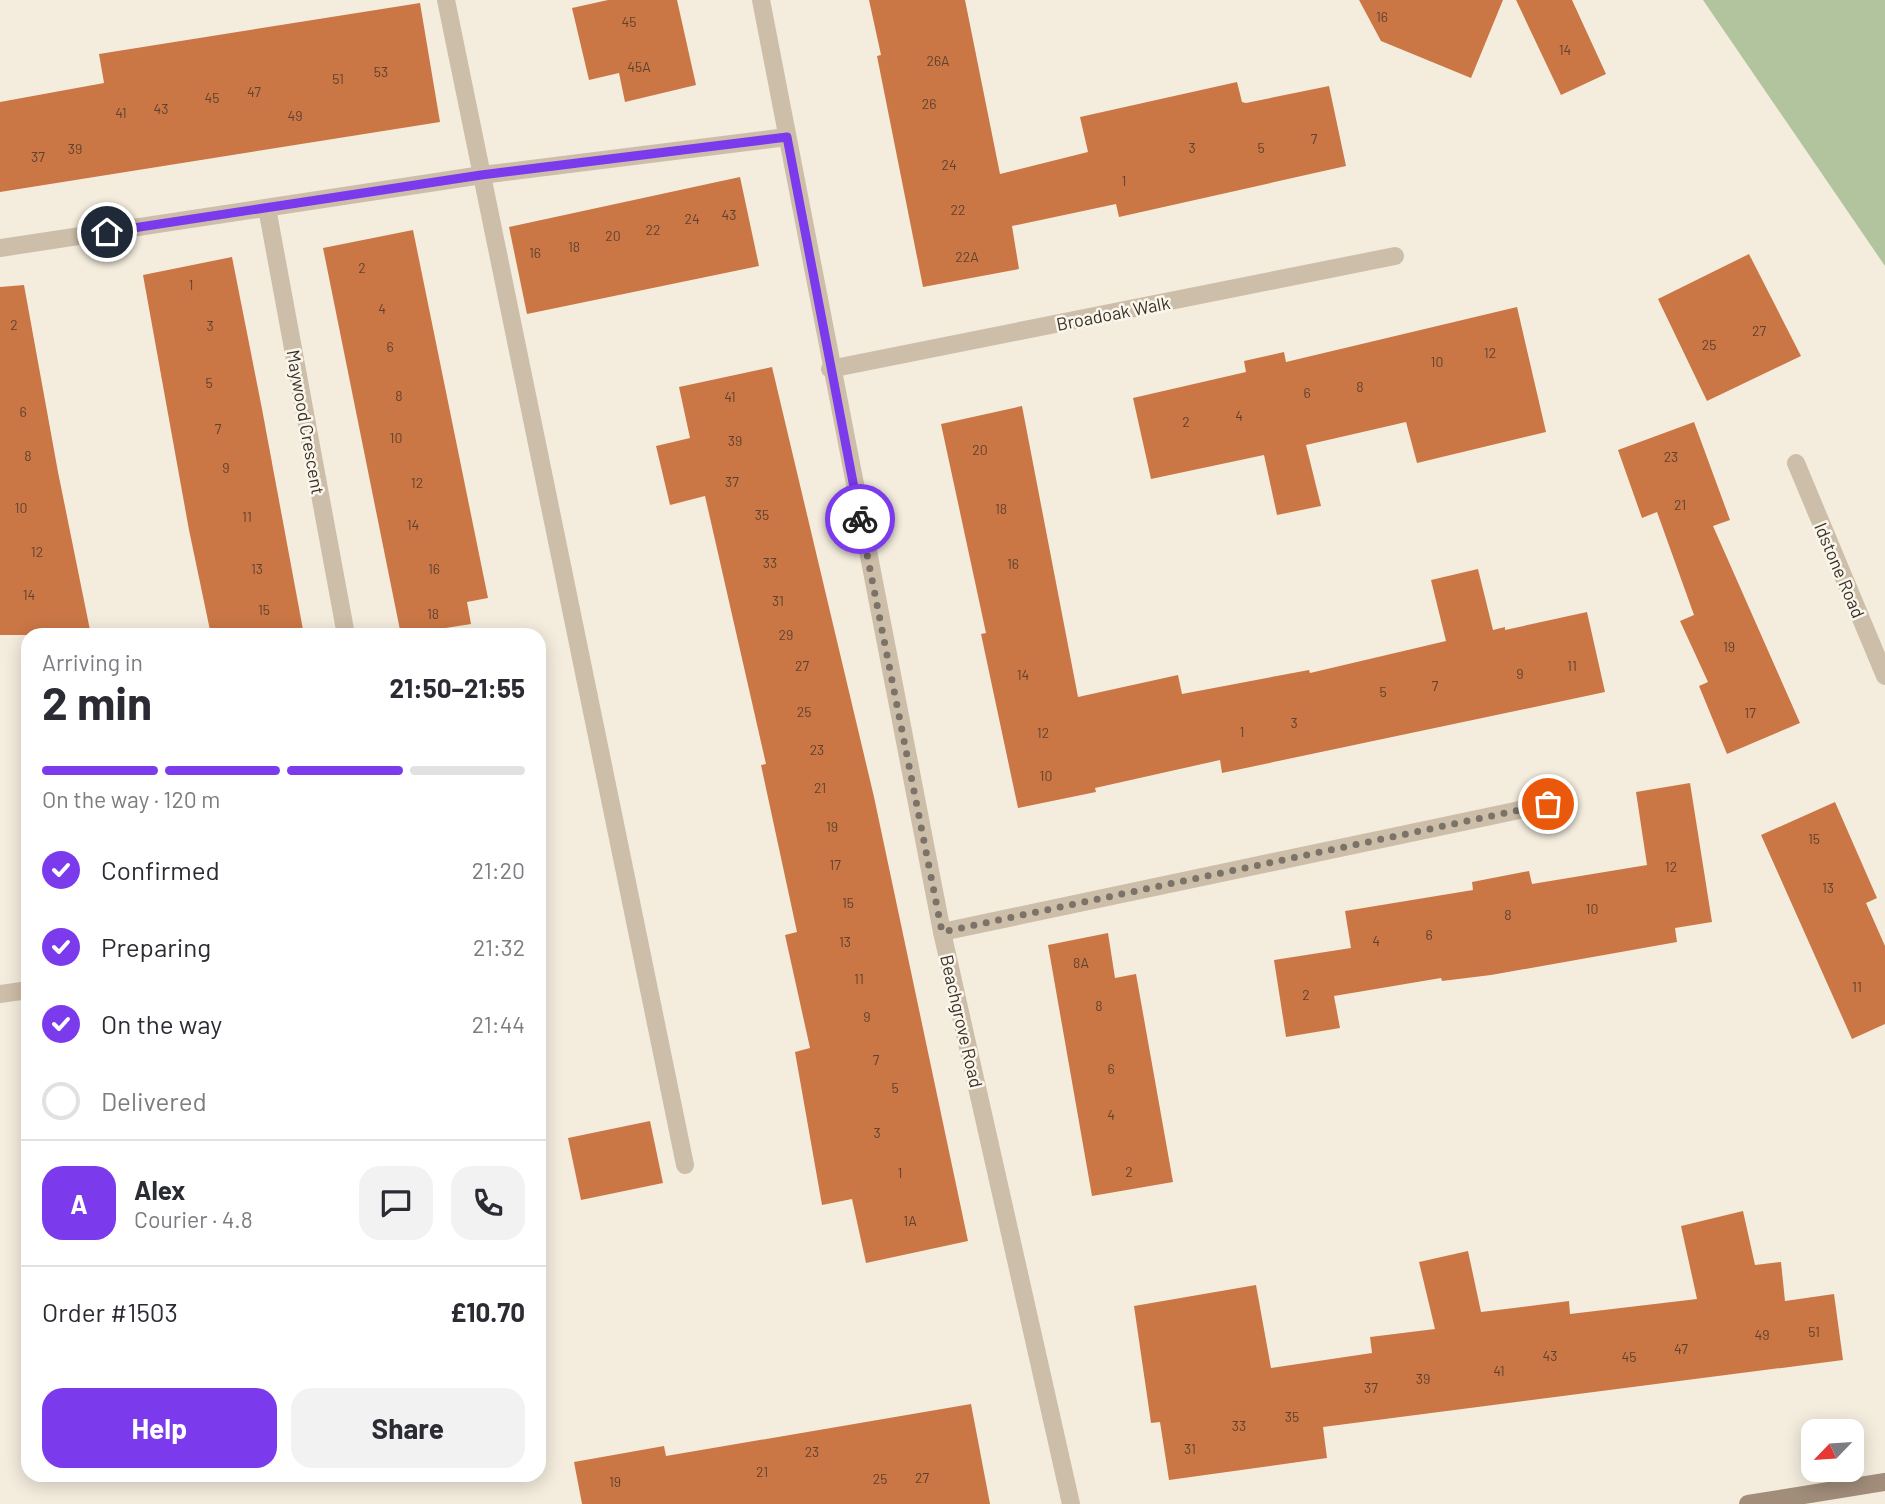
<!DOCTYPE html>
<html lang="en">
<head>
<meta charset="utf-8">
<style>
  :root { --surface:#fff; --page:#f2f2f3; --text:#2b2b33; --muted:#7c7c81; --line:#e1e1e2; --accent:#7c3aed }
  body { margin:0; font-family:Barlow,sans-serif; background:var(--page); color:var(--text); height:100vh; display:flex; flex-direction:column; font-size:26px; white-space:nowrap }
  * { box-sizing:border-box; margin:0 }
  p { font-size:23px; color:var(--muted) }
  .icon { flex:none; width:38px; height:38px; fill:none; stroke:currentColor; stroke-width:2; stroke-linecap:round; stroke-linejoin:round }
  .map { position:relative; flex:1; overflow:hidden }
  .panel { position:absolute; left:21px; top:628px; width:525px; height:854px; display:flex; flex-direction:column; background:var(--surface); border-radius:21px; box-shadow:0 4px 18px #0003 }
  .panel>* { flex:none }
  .needle { width:46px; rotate:245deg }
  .tools { position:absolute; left:1801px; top:1419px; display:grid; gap:14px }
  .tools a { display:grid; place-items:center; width:63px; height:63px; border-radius:14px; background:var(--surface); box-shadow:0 4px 18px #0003; font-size:35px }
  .pin { position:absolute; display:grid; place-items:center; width:60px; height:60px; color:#fff; margin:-30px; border:4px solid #fff; border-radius:50%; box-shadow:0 2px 7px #0007 }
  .courier { position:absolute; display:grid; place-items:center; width:70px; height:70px; margin:-35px; border:5px solid #7c3aed; border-radius:50%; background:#fff; color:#222; box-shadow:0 2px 9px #0007 }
  .summary em { font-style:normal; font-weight:700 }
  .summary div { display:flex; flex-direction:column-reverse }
  .summary { display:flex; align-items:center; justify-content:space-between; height:119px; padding:0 21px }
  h1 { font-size:46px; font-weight:700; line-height:52px }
  .bar { display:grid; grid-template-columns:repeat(4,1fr); gap:10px 7px; align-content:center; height:84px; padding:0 21px }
  .bar i { height:9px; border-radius:5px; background:var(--line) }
  .bar .on { background:var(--accent) }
  .bar p { grid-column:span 4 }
  .line { display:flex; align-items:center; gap:18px; padding:0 21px; border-top:2px solid var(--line) }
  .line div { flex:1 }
  .round { display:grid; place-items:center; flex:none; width:74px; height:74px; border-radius:21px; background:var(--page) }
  ol { padding:0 21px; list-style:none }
  li { display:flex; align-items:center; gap:21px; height:77px }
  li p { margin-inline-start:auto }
  li .icon { padding:7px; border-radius:50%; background:var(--accent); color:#fff; stroke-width:4 }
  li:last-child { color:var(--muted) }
  li i { width:38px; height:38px; border:4px solid var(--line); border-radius:50% }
  .action { display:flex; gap:14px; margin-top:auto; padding:14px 21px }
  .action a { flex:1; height:80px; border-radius:21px; background:var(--accent); color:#fff; font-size:28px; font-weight:700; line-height:80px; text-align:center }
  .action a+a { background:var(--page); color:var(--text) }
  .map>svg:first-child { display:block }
  .green { fill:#b2c49d }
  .building { fill:#cb7745 }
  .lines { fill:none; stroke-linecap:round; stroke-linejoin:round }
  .lane { stroke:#cdbea9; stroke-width:18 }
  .street { stroke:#cdbea9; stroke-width:18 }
  .secondary { stroke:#a18d7a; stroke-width:18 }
  .done { stroke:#7b7368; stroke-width:7; stroke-dasharray:0 12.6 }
  .route { stroke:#7c3aed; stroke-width:9 }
  .labels { text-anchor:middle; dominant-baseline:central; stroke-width:5; stroke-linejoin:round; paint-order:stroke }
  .number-label { font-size:14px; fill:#5e4230 }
  .street-label { font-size:18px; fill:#3a3129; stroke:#fbf6eb }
</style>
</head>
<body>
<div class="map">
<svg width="1885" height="1504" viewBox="0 0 1885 1504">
  <rect width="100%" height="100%" fill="#f4edde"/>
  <path class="green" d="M1703,0h182v266z"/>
  <g class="building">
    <path d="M608,0h69l19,85 -71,17 -6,-29 -30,7 -17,-72z"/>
    <path d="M869,0h96l35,174 88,-22 -8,-35 157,-35 5,20 4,1 83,-17 17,80 -227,51 -3,-13 -104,22 7,43 -96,18 -46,-231 4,-1z"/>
    <path d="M1359,0h144l-32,78 -90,-37z"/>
    <path d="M1516,0h56l34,74 -45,21z"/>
    <path d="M420,3l20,119 -440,70v-90l104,-19 -5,-29z"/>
    <path d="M740,177l19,89 -232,48 -18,-87z"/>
    <path d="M413,230l75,368 -21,4 4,22 -70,11 -78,-387z"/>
    <path d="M1749,254l52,102 -94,45 -49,-102z"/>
    <path d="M232,257l30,152 42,226h-93l-22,-105 -46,-255z"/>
    <path d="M24,285l34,187 33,163h-91v-348z"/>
    <path d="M1517,307l29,125 -129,31 -11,-41 -100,23 15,61 -44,9 -13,-60 -113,24 -18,-81 113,-26 -2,-11 40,-9 2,10z"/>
    <path d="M772,367l102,430 94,444 -102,22 -14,-64 -30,6 -27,-153 15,-4 -25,-113 12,-3 -36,-167 5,-1 -61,-268 -35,9 -14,-59 34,-8 -11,-51z"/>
    <path d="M1022,406l56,291 100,-22 4,19 127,-24 1,3 136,-32 -15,-61 47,-11 15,61 12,-3v3l82,-18 18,80 -383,81 -2,-13 -125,28 1,4 -78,16 -37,-174 5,-1 -45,-209z"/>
    <path d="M1694,422l36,98 -17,6 87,197 -73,31 -28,-68 9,-4 -28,-61 14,-6 -37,-103 -15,6 -24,-68z"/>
    <path d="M1690,783l22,139 -37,6 2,14 -186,33 -49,6 -1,-3 -107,18 6,32 -54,9 -12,-77 77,-12 -6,-37 128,-21 -1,-8 57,-11 3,13 115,-19 -11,-73z"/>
    <path d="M1835,802l42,96 -11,5 19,43v78l-33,15 -91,-204z"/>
    <path d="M1108,933l7,45 21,-4 37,208 -81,14 -44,-251z"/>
    <path d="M650,1121l13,62 -82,17 -13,-62z"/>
    <path d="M1743,1211l12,54 26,-3 4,39 49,-7 9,66 -520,67 4,31 -158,22 -9,-58 -9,1 -17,-117 122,-21 15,83 101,-15 -2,-16 65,-8 -16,-67 49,-11 13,61 88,-11 1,13 127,-15 -16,-73z"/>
    <path d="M971,1404l19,100h-408l-8,-42 90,-16 2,10z"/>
  </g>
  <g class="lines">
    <path class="lane" d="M446,0l239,1165"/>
    <g class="street">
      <path d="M761,0l181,932 129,572"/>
      <path d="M267,208l79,427"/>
      <path d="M0,248l482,-73 305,-38"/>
      <path d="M830,369l565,-113"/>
      <path d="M1796,463l89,213"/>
      <path d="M942,932l606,-128"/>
      <path d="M0,994l28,-4"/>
    </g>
    <path class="secondary" d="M1748,1504l137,-22"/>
  </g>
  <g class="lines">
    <path class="done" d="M860,519l82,413 606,-128"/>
    <path class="route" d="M107,232l374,-57 306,-38 73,382"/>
  </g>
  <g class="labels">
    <g class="number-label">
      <text x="1382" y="16">16</text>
      <text x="629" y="21">45</text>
      <text x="1565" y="49">14</text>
      <text x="938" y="60">26A</text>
      <text x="639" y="66">45A</text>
      <text x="381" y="71">53</text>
      <text x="338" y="78">51</text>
      <text x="254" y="91">47</text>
      <text x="212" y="97">45</text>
      <text x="929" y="103">26</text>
      <text x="161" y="108">43</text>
      <text x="121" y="112">41</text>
      <text x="295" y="115">49</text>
      <text x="1314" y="138">7</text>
      <text x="1192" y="147">3</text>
      <text x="1261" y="147">5</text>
      <text x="75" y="148">39</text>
      <text x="38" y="156">37</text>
      <text x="949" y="164">24</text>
      <text x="1124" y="180">1</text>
      <text x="958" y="209">22</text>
      <text x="729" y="214">43</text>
      <text x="692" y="218">24</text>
      <text x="653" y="229">22</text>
      <text x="613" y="235">20</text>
      <text x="574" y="246">18</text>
      <text x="535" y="252">16</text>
      <text x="967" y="256">22A</text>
      <text x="362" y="267">2</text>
      <text x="191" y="284">1</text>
      <text x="382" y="308">4</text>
      <text x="14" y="324">2</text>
      <text x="210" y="325">3</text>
      <text x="1759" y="330">27</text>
      <text x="1709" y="344">25</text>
      <text x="390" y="346">6</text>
      <text x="1490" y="352">12</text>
      <text x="1437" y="361">10</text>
      <text x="209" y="382">5</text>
      <text x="1360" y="386">8</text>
      <text x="1307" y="392">6</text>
      <text x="399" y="395">8</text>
      <text x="730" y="396">41</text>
      <text x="23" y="411">6</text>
      <text x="1239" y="415">4</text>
      <text x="1186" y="421">2</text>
      <text x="218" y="428">7</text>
      <text x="396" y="437">10</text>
      <text x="735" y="440">39</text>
      <text x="980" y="449">20</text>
      <text x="28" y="455">8</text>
      <text x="1671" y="456">23</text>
      <text x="226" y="467">9</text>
      <text x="732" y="481">37</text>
      <text x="417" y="482">12</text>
      <text x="1680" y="504">21</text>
      <text x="21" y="507">10</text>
      <text x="1001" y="508">18</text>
      <text x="762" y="514">35</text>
      <text x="247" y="516">11</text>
      <text x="413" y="524">14</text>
      <text x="37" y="551">12</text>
      <text x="770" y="562">33</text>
      <text x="1013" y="563">16</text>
      <text x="257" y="568">13</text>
      <text x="434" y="568">16</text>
      <text x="29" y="594">14</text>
      <text x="778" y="600">31</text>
      <text x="264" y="609">15</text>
      <text x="433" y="613">18</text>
      <text x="786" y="634">29</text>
      <text x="1729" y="646">19</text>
      <text x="802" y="665">27</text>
      <text x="1572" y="665">11</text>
      <text x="1520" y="673">9</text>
      <text x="1023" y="674">14</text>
      <text x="1435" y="685">7</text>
      <text x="1383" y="691">5</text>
      <text x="804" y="711">25</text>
      <text x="1750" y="712">17</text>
      <text x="1294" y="722">3</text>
      <text x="1242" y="731">1</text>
      <text x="1043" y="732">12</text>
      <text x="817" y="749">23</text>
      <text x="1046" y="775">10</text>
      <text x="820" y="787">21</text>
      <text x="832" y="826">19</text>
      <text x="1814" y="838">15</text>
      <text x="835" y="864">17</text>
      <text x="1671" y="866">12</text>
      <text x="1828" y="887">13</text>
      <text x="848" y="902">15</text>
      <text x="1592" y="908">10</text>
      <text x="1508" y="914">8</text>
      <text x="1429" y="934">6</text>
      <text x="1376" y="940">4</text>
      <text x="845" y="941">13</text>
      <text x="1081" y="962">8A</text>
      <text x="859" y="978">11</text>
      <text x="1857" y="986">11</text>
      <text x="1306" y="994">2</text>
      <text x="1099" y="1005">8</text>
      <text x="867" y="1016">9</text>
      <text x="876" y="1059">7</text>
      <text x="1111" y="1068">6</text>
      <text x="895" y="1087">5</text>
      <text x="1111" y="1114">4</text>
      <text x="877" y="1132">3</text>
      <text x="1129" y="1171">2</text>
      <text x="900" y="1172">1</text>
      <text x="910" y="1220">1A</text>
      <text x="1814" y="1331">51</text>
      <text x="1762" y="1334">49</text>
      <text x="1681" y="1348">47</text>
      <text x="1550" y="1355">43</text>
      <text x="1629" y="1356">45</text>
      <text x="1499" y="1370">41</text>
      <text x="1423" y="1378">39</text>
      <text x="1371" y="1387">37</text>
      <text x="1292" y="1416">35</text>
      <text x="1239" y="1425">33</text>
      <text x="1190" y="1448">31</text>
      <text x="812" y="1451">23</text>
      <text x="762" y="1471">21</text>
      <text x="922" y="1477">27</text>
      <text x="880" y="1478">25</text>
      <text x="615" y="1481">19</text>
    </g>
    <g class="street-label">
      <text transform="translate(1113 313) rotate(-11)">Broadoak Walk</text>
      <text transform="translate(306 422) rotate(80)">Maywood Crescent</text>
      <text transform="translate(1840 570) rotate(67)">Idstone Road</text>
      <text transform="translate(962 1021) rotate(77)">Beachgrove Road</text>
    </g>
  </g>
</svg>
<div class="tools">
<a><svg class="needle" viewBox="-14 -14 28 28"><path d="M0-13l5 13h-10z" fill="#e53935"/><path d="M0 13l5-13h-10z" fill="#7c7c81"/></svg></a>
</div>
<div class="pin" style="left:1548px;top:804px;background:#ea580c"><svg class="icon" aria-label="bag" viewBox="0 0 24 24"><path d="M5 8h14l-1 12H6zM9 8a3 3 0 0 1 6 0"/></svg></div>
<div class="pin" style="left:107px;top:232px;background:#1f2937"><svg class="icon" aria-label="home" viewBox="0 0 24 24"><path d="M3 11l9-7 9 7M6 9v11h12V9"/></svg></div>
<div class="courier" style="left:860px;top:519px"><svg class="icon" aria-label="bike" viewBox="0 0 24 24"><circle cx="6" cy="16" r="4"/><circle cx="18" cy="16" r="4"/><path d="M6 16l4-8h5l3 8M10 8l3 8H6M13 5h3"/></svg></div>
<section class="panel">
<div class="summary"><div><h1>2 min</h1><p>Arriving in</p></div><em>21:50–21:55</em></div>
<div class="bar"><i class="on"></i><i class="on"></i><i class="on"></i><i></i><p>On the way · 120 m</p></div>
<ol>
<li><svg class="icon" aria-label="check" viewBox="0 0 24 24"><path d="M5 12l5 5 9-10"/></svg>Confirmed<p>21:20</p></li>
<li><svg class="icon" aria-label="check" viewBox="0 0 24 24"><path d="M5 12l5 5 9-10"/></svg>Preparing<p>21:32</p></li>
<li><svg class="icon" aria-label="check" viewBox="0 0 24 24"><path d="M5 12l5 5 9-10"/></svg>On the way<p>21:44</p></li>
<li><i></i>Delivered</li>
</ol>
<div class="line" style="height:126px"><b class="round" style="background:var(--accent);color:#fff">A</b><div><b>Alex</b><p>Courier · 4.8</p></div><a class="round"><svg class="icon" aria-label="chat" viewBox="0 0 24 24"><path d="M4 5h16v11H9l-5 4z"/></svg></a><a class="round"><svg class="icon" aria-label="phone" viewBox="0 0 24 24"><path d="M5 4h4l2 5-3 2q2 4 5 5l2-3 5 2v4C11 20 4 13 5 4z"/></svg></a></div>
<div class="line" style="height:91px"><div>Order #1503</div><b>£10.70</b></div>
<div class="action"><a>Help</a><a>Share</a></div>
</section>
</div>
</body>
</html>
